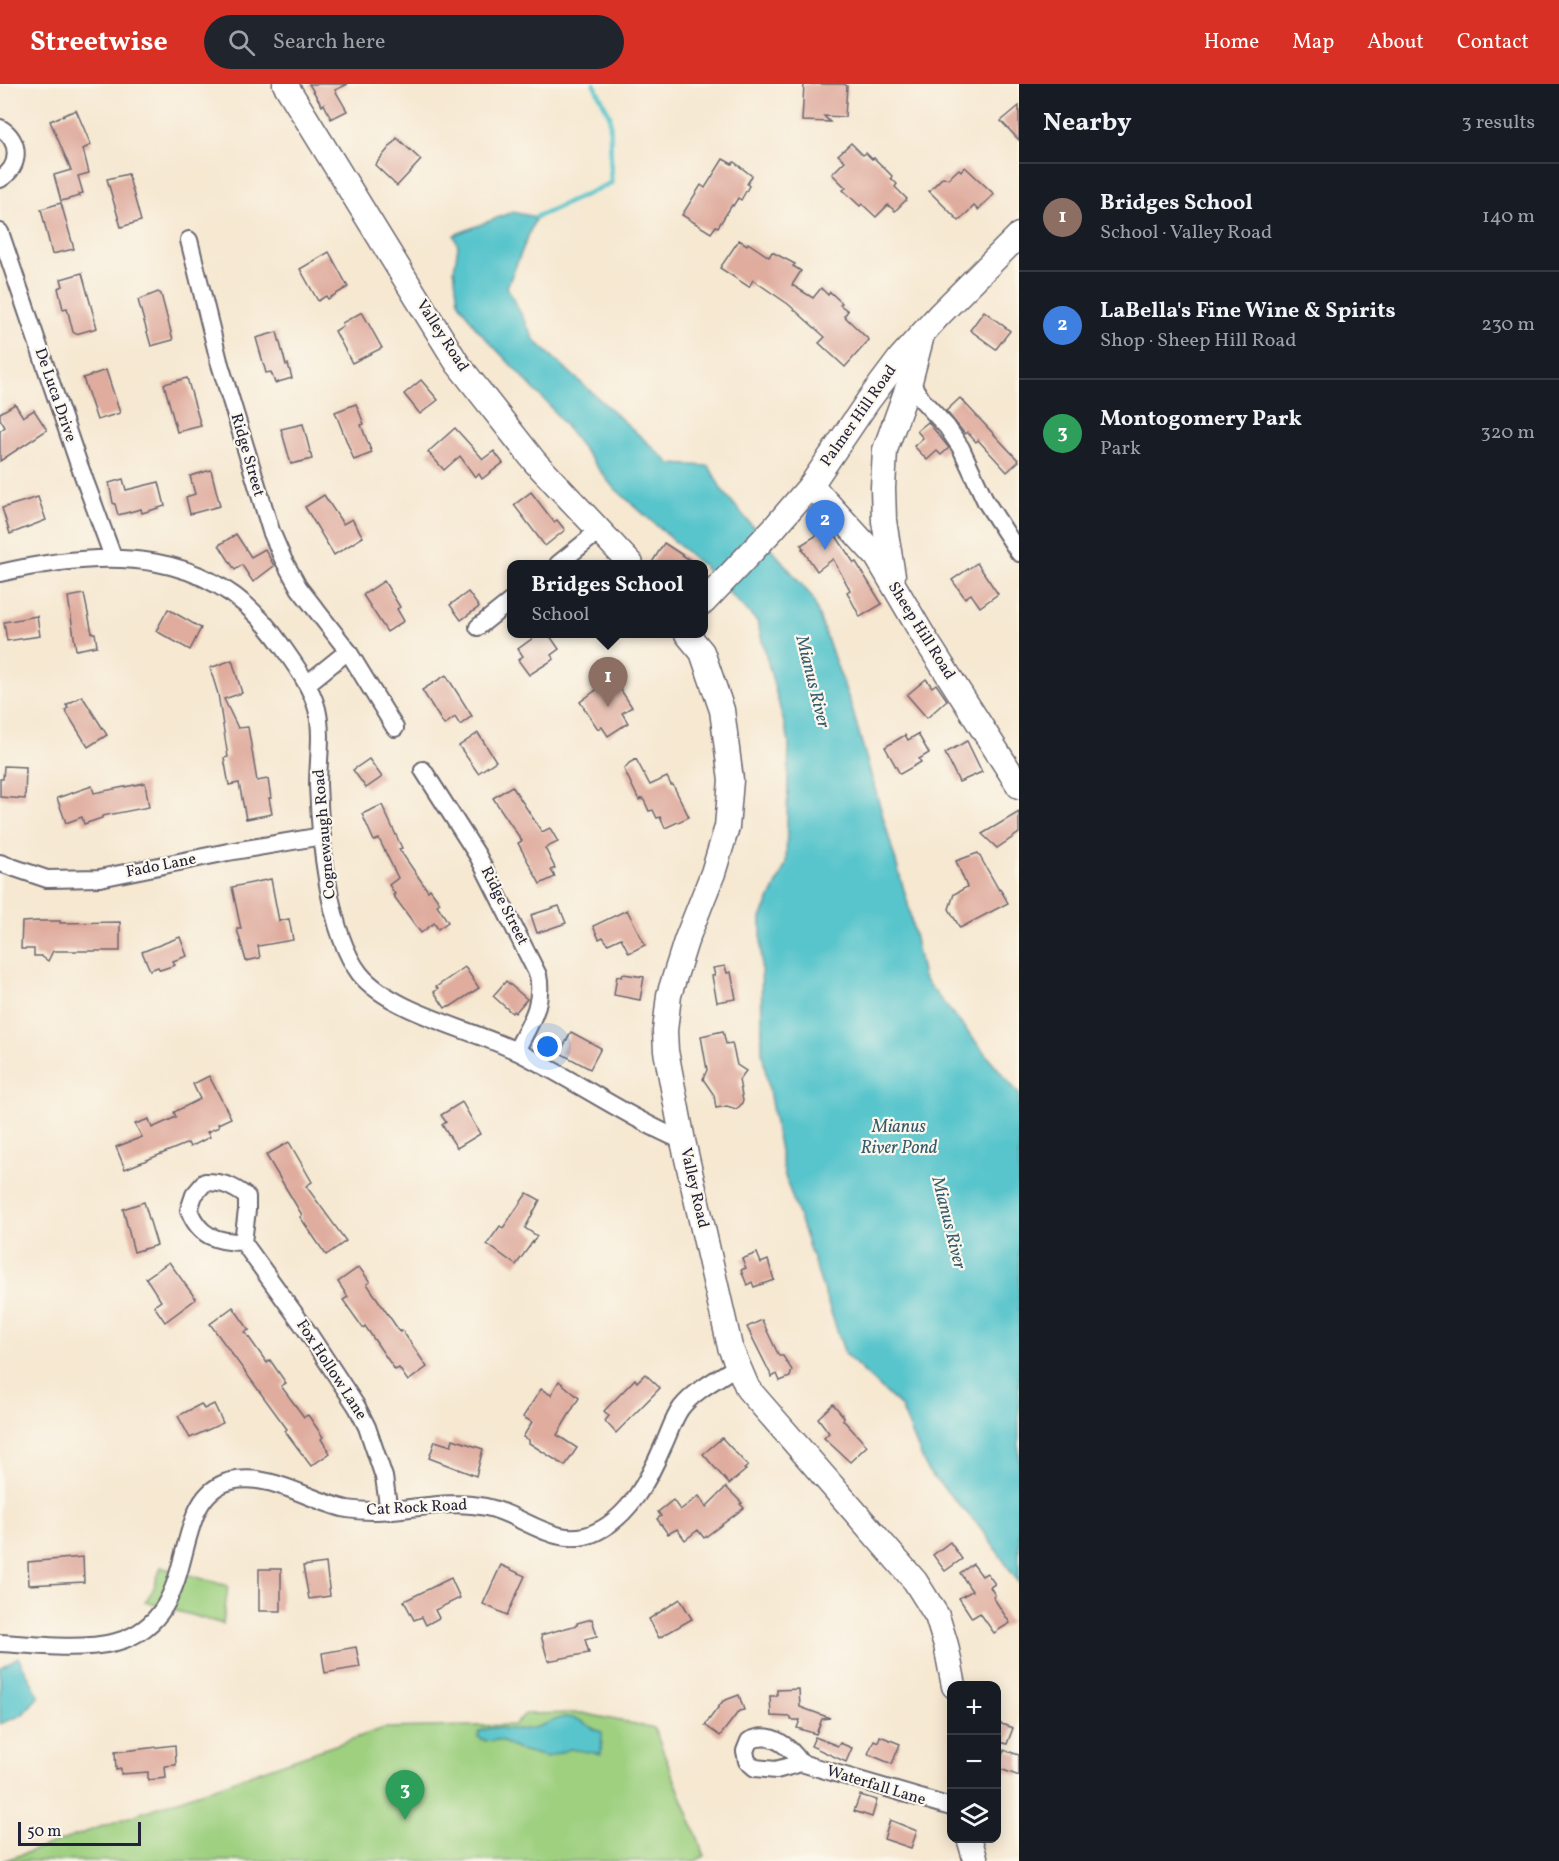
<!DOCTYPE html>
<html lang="en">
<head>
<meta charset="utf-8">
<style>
  :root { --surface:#171b24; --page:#20242c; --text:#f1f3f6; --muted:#9ea1a6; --line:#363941; --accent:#d93025 }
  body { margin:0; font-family:Vollkorn,serif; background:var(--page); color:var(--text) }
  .controls { position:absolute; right:18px; bottom:18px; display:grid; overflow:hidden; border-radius:12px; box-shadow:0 3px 15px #0003 }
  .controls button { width:54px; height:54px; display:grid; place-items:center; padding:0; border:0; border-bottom:2px solid var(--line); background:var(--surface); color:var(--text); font:30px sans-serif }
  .scale { position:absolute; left:18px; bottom:15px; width:123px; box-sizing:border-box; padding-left:6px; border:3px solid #22223b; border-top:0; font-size:16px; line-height:21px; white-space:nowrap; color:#22223b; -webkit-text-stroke:4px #fbf7ec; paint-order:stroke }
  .you { position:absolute; left:548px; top:963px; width:21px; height:21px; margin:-15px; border:4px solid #fff; border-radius:50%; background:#1a73e8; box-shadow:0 0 0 9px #1a73e833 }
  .badge { display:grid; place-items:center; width:39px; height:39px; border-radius:50%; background:var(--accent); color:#fff; font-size:20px; font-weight:700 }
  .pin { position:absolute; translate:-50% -50px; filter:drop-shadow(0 2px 3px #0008) }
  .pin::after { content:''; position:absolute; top:32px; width:21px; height:18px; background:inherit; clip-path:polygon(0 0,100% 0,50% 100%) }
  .popup { position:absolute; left:507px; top:476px; width:201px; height:78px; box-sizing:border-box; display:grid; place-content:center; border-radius:12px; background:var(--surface); filter:drop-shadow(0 2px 4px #0005); font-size:20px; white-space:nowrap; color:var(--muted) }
  .popup b { font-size:22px; color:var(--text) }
  .popup::after { content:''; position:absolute; left:50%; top:100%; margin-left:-12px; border:12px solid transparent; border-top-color:var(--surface) }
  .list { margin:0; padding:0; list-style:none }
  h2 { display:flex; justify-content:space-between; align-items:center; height:78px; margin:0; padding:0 24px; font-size:26px }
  h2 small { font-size:20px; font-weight:400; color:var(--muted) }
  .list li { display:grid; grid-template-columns:39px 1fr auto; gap:18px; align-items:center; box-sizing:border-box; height:108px; padding:0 24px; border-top:2px solid var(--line) }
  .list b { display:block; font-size:22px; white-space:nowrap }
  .list p { margin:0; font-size:20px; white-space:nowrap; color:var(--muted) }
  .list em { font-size:20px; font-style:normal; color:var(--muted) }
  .icon { flex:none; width:33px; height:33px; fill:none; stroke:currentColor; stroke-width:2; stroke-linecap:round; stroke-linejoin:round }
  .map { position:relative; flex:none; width:1019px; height:1777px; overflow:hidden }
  header { display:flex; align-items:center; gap:36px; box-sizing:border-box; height:84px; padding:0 30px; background:var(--accent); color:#fff }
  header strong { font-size:28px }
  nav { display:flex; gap:33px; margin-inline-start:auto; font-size:21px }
  .search { width:420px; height:54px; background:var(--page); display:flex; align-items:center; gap:15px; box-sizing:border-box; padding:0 21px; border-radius:33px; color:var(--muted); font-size:22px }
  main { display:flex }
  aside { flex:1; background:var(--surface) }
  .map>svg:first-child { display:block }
  .green { fill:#9ed080; stroke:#60795e; stroke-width:1.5 }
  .water { fill:#58c5cc; stroke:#3d7484; stroke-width:1.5 }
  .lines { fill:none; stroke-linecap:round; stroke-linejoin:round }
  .stream { stroke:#58c5cc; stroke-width:5 }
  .building { fill:#dfac9e }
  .street-casing { stroke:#6c6770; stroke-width:20 }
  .secondary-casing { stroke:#6c6770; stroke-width:27 }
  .street { stroke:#fff; stroke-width:16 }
  .secondary { stroke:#fff; stroke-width:24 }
  .labels { text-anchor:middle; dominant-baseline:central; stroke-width:4.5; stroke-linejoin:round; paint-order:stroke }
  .street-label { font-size:16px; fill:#22223b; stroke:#fbf7ec }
  .water-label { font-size:18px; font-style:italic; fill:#355b6e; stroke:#fbf7ec }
</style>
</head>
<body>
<header>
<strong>Streetwise</strong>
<div class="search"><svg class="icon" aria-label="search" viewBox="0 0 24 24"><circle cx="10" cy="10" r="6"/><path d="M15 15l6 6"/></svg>Search here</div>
<nav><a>Home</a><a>Map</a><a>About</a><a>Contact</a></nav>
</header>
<main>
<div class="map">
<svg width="1019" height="1777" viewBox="0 0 1019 1777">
  <rect width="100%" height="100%" fill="#fbf7ec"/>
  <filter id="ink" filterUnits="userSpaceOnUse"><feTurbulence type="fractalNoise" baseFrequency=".0167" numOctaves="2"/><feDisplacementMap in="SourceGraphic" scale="12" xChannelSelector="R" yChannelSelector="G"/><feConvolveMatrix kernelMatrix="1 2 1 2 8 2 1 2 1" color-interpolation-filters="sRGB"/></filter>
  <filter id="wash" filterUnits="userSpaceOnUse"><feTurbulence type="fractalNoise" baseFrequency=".008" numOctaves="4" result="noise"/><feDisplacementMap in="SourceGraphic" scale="24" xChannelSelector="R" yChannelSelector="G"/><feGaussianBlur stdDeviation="1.35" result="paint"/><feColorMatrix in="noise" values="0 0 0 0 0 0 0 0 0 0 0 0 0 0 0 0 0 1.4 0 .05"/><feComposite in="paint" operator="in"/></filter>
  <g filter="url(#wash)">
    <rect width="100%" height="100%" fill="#f6e8d1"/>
    <g class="green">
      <polygon points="161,1483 228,1502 223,1540 145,1518 153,1506"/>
      <polygon points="582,1629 654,1644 705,1772 695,1777 3,1777 384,1644 514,1641 525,1630"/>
    </g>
    <g class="water">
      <polygon points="512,128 536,133 507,203 535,257 671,380 709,382 722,406 812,513 851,621 908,820 923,894 1019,1010 1019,1499 981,1444 927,1386 901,1323 845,1270 784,1089 762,968 761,834 786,780 789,658 757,537 704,484 704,480 700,480 612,402 549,321 477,245 458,217 454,186 458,162 454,151"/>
      <polygon points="18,1573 39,1612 22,1631 0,1640 0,1584"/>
      <path d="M565,1633c21,1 22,12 37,15l-1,22 -31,-5 -23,8 -31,-8 -16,-9 -14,1 -8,-4 1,-5c15,-9 32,0 48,-3 13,-1 25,-9 38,-12z"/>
    </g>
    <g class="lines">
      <polyline class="stream" points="536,133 611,99 610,32 594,0"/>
    </g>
    <g id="blocks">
      <g class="building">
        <polygon points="309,0 348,0 335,6 347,27 331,35 324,20 322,22"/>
        <polygon points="804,0 844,0 847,2 845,33 824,32 830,38 802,37"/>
        <polygon points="1019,22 1019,56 1001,37"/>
        <polygon points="76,26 91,61 83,65 89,89 78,92 83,109 79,110 80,112 61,117 54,91 71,86 50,37"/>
        <polygon points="397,54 421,76 397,102 375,81"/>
        <polygon points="851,59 863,71 866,69 872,75 874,74 892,92 891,94 897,100 895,103 907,115 895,127 888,121 876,133 862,120 860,122 843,106 846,104 832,90 845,77 838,71"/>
        <polygon points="723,75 732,80 734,78 752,92 747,100 749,102 741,116 738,114 733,122 732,121 718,143 716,142 711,149 682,131 701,101 705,104"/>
        <polygon points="965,83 994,110 978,126 974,122 959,137 929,107 943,93 948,95 959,85 961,87"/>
        <polygon points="128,90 141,137 121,143 107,95"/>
        <polygon points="61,119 74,165 52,170 41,125"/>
        <polygon points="739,156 747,161 748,159 769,173 772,168 795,180 793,182 801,187 792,201 813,214 821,204 828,211 830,208 842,219 840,221 848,227 844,232 869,256 845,283 819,259 825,253 788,220 753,196 749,203 720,184"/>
        <polygon points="329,168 348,203 328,215 326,212 318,217 300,185"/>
        <polygon points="82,189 97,244 76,250 73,248 67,224 63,225 58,204 63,202 61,195"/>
        <polygon points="158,208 161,210 173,256 151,262 138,216"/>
        <polygon points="984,227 1010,247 996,265 970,246"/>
        <polygon points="362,228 382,264 352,279 335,247 343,242 342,239"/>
        <polygon points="277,248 286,281 288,280 292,294 275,299 271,288 266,289 256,254"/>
        <polygon points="106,286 120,329 97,336 83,294"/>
        <polygon points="187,294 201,342 177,348 164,300"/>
        <polygon points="421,296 438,316 420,330 404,310"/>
        <polygon points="960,314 1019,377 1007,388 978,356 976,358 967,348 965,350 946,327"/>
        <polygon points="15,320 23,333 34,326 47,346 0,377 0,347 5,343 0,335 0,329"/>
        <polygon points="356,320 364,340 361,341 372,369 354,376 335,328"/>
        <polygon points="928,338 949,364 941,371 937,367 927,376 914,362 923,354 917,347"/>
        <polygon points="303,340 312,375 291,380 281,345"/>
        <polygon points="455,344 483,375 494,367 503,379 482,395 479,390 475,393 460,372 444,386 428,368"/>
        <polygon points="211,386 220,422 190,430 186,413 195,410 190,392"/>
        <polygon points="123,395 126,406 159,398 165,422 142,429 141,425 118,431 115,420 113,419 109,399"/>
        <polygon points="531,408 554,438 557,436 565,446 545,462 514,421"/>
        <polygon points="324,411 343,440 352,435 363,453 334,471 305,423"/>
        <polygon points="38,413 46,436 10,450 2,424"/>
        <polygon points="830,443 854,479 856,478 882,520 860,533 847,508 850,506 833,475 817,487 802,465 804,465 801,461"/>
        <polygon points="236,450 251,473 265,465 274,482 253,498 242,481 235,486 219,461"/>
        <polygon points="664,459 696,480 651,480"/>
        <polygon points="977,479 998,510 980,523 971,510 965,514 952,496"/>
        <polygon points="384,497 400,523 397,525 404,537 387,548 363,511"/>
        <polygon points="468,508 479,523 461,536 450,521"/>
        <polygon points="84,510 92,549 95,549 97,562 76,566 68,513"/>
        <polygon points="168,525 201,544 190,566 156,547"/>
        <polygon points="37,532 40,552 7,557 4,538"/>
        <polygon points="540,549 548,549 559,565 551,571 554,575 529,591 518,576 523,572 518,565"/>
        <polygon points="232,576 242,609 224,615 238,644 248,643 257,697 268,695 271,714 269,714 272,730 246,735 239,699 229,701 224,674 228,673 218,610 210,584"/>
        <polygon points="446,591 472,632 460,641 455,633 444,641 422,606"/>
        <polygon points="926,595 932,603 936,600 947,616 927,634 907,611"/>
        <polygon points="603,601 609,610 619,603 632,623 622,629 628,639 608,652 602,643 598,645 580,618"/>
        <polygon points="82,612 107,651 88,663 65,626 68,624 66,621"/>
        <polygon points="478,649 496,677 478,689 459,662"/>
        <polygon points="918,650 929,669 919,675 921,678 900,690 885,663 905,651 908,656"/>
        <polygon points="967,657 982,688 959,698 945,669"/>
        <polygon points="369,675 382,693 366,704 353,686"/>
        <polygon points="636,675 650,701 667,693 671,701 673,701 689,733 665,744 660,733 657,734 653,726 649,727 643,714 639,716 624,685 629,679"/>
        <polygon points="4,682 26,683 25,715 0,713 0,695 3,695"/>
        <polygon points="145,699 149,723 102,732 102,734 84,740 82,733 66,739 57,714 92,702 94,709"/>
        <polygon points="512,702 542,748 550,744 558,758 545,764 555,784 551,786 555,793 540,800 518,759 522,757 493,714"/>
        <polygon points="382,721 402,764 399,765 428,807 430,805 438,816 440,819 437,821 448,838 438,845 434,839 421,849 393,811 395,810 389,801 398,794 379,755 374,757 362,730"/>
        <polygon points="1019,728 1019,749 997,764 982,750"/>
        <polygon points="978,769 999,806 1000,805 1008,819 960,844 949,825 954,810 967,803 956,777"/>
        <polygon points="271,795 279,837 289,835 293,856 258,862 260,874 246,877 237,845 241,845 232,803"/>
        <polygon points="559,822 566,839 537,849 531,831"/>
        <polygon points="627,826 645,861 629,869 621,854 608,860 603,853 599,855 593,842"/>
        <polygon points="40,837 60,837 60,839 120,838 120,867 53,867 48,877 41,872 34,872 34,865 21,865 22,838"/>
        <polygon points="180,853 187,872 173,877 175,881 160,886 158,883 150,886 142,868"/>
        <polygon points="725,882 727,889 731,888 736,915 717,918 712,892 715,891 713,884"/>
        <polygon points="465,883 479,904 450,923 448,922 445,924 434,908 438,905 436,903"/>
        <polygon points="623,890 644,893 640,916 614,911 617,892 622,893"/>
        <polygon points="506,897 527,915 515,929 514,927 512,929 493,912"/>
        <polygon points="723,947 726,960 732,959 737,981 746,987 739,996 743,1017 740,1022 736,1025 727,1022 716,1024 714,1011 703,995 707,986 701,952"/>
        <polygon points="571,948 601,964 590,985 560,969"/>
        <polygon points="209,992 231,1034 218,1040 219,1043 207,1048 210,1053 190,1063 188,1059 125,1085 116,1063 142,1053 135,1040 149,1035 152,1044 176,1033 174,1028 200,1015 193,1000"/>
        <polygon points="462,1018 480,1050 457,1064 442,1041 446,1038 441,1031"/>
        <polygon points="289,1058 312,1098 306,1102 346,1157 326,1171 300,1133 302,1131 266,1071"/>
        <polygon points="527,1109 540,1116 525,1144 537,1152 516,1181 487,1160 500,1142 503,1144"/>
        <polygon points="144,1118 157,1161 134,1168 123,1125"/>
        <polygon points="757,1169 761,1179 768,1176 774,1196 754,1203 752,1198 747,1201 741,1186 746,1184 742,1175"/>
        <polygon points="169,1178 196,1215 165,1238 154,1222 161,1217 146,1194"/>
        <polygon points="359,1183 370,1198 367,1200 400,1248 402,1246 427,1283 408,1297 399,1284 395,1286 365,1242 363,1244 343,1216 348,1213 338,1198"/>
        <polygon points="233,1223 249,1246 245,1248 267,1279 270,1276 286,1299 281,1302 304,1333 308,1331 323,1353 321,1355 330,1369 311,1382 285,1347 287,1345 210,1240"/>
        <polygon points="762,1236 779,1272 783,1272 792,1286 790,1293 780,1297 777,1290 772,1293 747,1243"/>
        <polygon points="645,1290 660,1304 616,1349 605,1337 609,1332 604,1327 635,1295 637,1298"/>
        <polygon points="559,1297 579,1314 557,1351 577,1364 565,1382 529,1359 529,1356 523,1353 532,1338 523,1333 541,1305 551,1311"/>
        <polygon points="201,1320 204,1325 214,1320 223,1339 190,1354 178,1332"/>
        <polygon points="833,1320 844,1333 843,1336 867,1362 850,1378 824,1354 829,1349 818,1334"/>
        <polygon points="722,1354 748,1382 744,1385 746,1386 729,1400 703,1370"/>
        <polygon points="453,1355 483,1365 476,1392 429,1374 435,1357 451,1362"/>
        <polygon points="726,1403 742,1419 740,1420 744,1424 704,1454 698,1446 685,1456 677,1445 668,1450 657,1435 661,1432 658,1428 673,1416 680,1426 699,1412 706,1423"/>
        <polygon points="950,1458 962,1475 945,1487 933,1471"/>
        <polygon points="83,1473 84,1498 29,1501 28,1478"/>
        <polygon points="326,1479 330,1512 309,1515 303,1482"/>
        <polygon points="973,1480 982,1492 987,1489 995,1500 990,1503 995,1511 993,1513 1010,1539 994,1549 980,1529 972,1534 959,1514 972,1507 960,1489"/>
        <polygon points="501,1481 525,1492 507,1531 483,1520"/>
        <rect x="259" y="1485" width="22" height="42"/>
        <polygon points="451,1494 460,1514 435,1526 439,1534 426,1541 422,1533 414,1536 404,1517"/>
        <polygon points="680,1515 692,1535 659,1554 649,1535"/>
        <polygon points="592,1535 597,1552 585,1555 589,1569 548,1577 541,1551 577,1541 577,1539"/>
        <polygon points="356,1563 360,1583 325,1589 322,1569"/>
        <polygon points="799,1605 800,1623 830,1634 822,1635 816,1650 797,1644 800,1636 791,1636 791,1633 771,1632 770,1612 777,1612 777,1606"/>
        <polygon points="739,1611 744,1626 739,1627 720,1652 705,1641 723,1617"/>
        <polygon points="996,1638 1013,1644 1007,1660 996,1657"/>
        <polygon points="880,1652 900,1660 892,1680 868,1670 874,1656 878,1658"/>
        <polygon points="815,1653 838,1662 840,1659 852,1664 846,1678 811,1662"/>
        <polygon points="175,1661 176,1681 165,1682 166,1694 148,1696 148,1688 121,1690 121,1685 116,1686 115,1668"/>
        <polygon points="1004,1666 1019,1671 1019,1692 998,1684"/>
        <polygon points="860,1711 877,1716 872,1733 854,1727"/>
        <polygon points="890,1736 917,1747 911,1764 884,1755"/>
      </g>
    </g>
  </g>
  <g filter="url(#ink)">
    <use href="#blocks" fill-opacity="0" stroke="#6c6770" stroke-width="1.5"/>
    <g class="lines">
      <g class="street-casing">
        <g id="street">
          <path d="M0,44c21,12 21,39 0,51"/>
          <polyline points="0,148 78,378 113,473"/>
          <polyline points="189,156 219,277 271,447 283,475 299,504 348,567 395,644"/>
          <polyline points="910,297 922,316 947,343 961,364 986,418 1019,469"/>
          <polyline points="558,480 588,456 597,443"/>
          <path d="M0,489c107,-25 214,-27 282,73 13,19 29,40 35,63 6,25 1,51 1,76 2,52 10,148 42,189 31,38 111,55 156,77 57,28 109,65 167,90"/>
          <polyline points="478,543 512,516"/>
          <polyline points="307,600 348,567"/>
          <path d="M423,686l55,86 60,119c6,30 -9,50 -22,76"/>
          <polyline points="0,779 47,795 100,794 228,768 322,752"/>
          <path d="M243,1158l4,-32v-13c-14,-11 -24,-15 -42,-15l-11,13 -5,15c10,26 27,32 54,32l62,86 52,79 10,20 17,50 5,34"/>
          <path d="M0,1559c38,2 79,8 116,-1 91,-25 48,-144 115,-161 40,-9 78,20 116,28 47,8 93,-12 139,-2 37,7 71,44 110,25 34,-16 53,-53 67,-86 6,-12 10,-27 18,-38 14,-18 37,-29 56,-42"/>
          <path d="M801,1679c-12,-17 -30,-33 -52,-22l-4,10 2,10 8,7 21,2 25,-7 150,44"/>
        </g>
      </g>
      <g class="secondary-casing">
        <g id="secondary">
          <polyline points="285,0 457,279 535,378 631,480"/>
          <polyline points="811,401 877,473 924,553 1019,702"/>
          <polyline points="893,492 884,437 883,404 885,366 910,297 921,255"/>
          <polyline points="704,518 774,444 811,401 868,317 901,273 939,231 1019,151"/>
          <polyline points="687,550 702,568 722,626 731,696 727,743 713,789 686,857 669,911 665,947 666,967 683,1057 730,1263 748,1305 915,1497 937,1532 946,1561 954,1602"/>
          <polyline points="969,1754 976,1777"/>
        </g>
      </g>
      <use href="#street" class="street"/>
      <use href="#secondary" class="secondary"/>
    </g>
  </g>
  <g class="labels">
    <g class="street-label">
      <text transform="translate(442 252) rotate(57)">Valley Road</text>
      <text transform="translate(55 311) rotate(71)">De Luca Drive</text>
      <text transform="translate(859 332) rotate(-55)">Palmer Hill Road</text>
      <text transform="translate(247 371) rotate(74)">Ridge Street</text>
      <text transform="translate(921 547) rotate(58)">Sheep Hill Road</text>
      <text transform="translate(325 750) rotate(-95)">Cognewaugh Road</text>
      <text transform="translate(161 782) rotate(-11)">Fado Lane</text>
      <text transform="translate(504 822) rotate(63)">Ridge Street</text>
      <text transform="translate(694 1104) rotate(77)">Valley Road</text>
      <text transform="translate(331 1286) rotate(57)">Fox Hollow Lane</text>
      <text transform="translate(417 1424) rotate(-3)">Cat Rock Road</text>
      <text transform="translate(876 1702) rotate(17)">Waterfall Lane</text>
    </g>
    <g class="water-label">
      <text transform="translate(812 598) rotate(76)">Mianus River</text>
      <text x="899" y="1043">Mianus<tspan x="899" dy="21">River Pond</tspan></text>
      <text transform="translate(948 1139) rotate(76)">Mianus River</text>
    </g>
  </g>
</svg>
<div class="controls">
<button>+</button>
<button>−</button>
<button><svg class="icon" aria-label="layers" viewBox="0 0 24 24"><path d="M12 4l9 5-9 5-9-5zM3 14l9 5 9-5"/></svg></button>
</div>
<div class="scale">50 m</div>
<div class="you"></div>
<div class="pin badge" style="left:608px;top:623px;background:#8d6e63">1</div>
<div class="popup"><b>Bridges School</b>School</div>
<div class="pin badge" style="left:825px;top:466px;background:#3f7fe0">2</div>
<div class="pin badge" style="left:405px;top:1736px;background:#2e9e5b">3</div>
</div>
<aside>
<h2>Nearby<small>3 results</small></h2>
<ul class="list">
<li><span class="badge" style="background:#8d6e63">1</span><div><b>Bridges School</b><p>School · Valley Road</p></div><em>140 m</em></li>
<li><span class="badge" style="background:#3f7fe0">2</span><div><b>LaBella's Fine Wine &amp; Spirits</b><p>Shop · Sheep Hill Road</p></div><em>230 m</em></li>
<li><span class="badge" style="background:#2e9e5b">3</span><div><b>Montogomery Park</b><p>Park</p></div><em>320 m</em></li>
</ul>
</aside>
</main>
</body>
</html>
